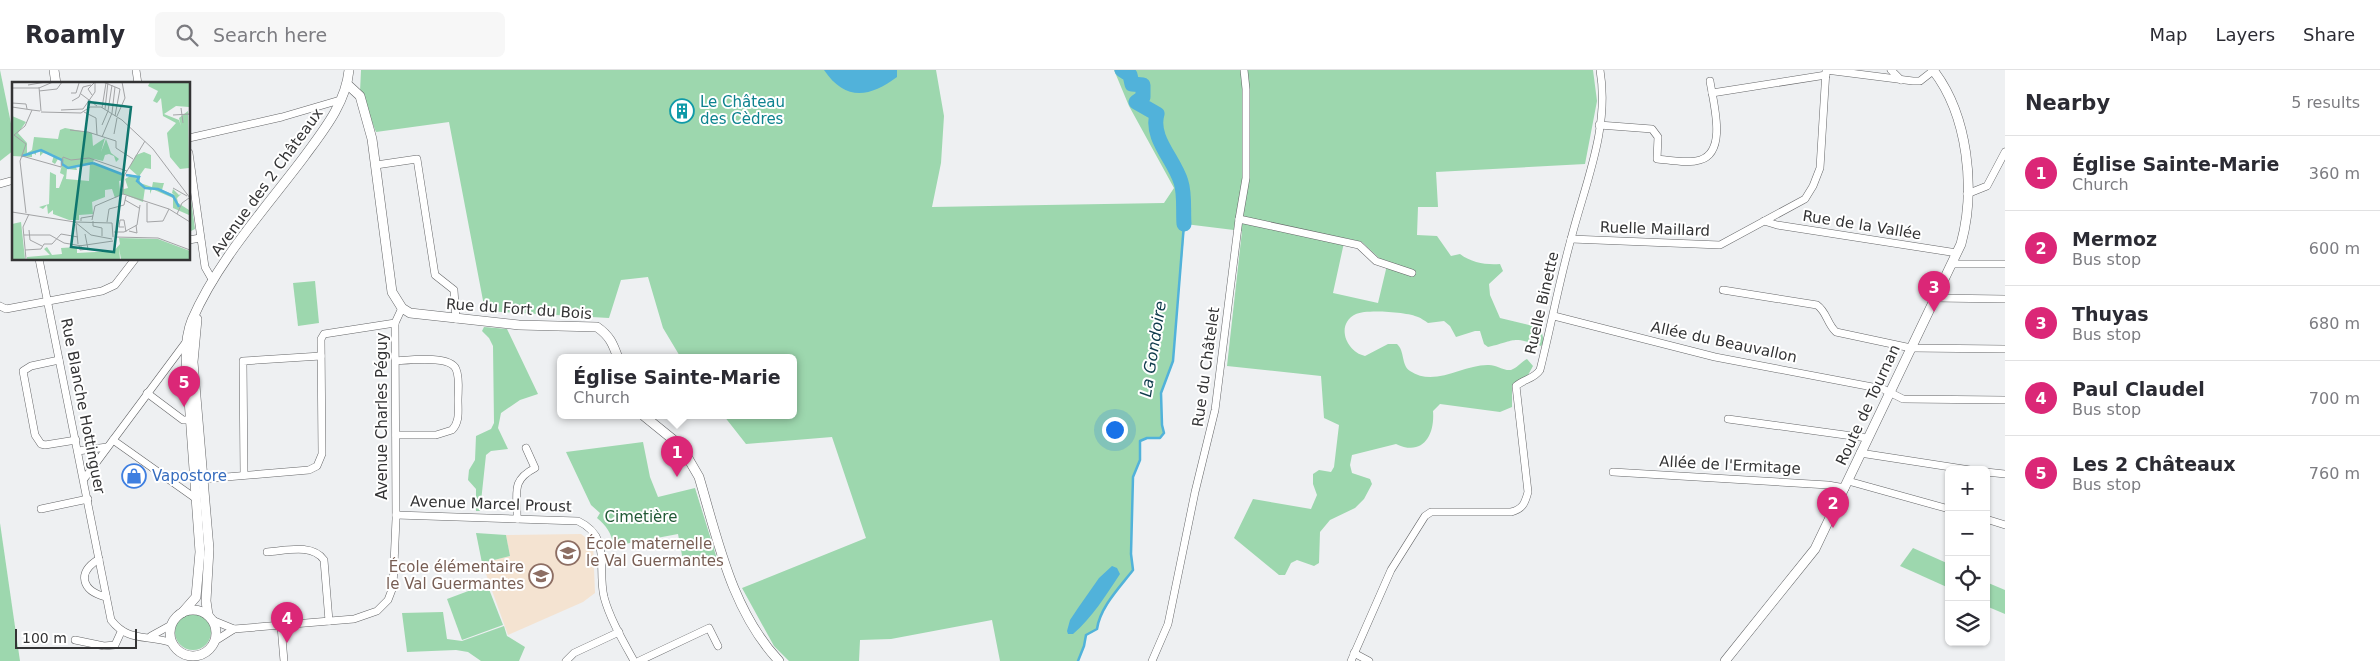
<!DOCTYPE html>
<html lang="en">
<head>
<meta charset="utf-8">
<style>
  :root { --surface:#fff; --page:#f7f7f7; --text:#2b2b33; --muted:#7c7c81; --line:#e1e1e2; --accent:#db2777 }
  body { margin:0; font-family:"DejaVu Sans",sans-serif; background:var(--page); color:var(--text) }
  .controls { position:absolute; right:15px; bottom:15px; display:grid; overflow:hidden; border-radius:8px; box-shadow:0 1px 4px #0004 }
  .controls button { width:45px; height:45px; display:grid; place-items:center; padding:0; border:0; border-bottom:1px solid var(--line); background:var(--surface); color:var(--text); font:25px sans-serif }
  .scale { position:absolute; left:15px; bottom:12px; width:122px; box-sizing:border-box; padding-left:5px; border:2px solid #333334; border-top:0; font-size:14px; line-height:18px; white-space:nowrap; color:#333334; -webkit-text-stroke:4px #fff; paint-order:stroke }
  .you { position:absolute; left:1114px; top:359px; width:18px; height:18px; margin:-12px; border:4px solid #fff; border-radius:50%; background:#1a73e8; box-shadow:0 0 0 8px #1a73e833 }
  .badge { display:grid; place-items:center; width:32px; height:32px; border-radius:50%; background:var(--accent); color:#fff; font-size:16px; font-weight:700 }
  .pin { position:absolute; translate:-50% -41px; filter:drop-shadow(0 1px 2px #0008) }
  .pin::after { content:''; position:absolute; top:26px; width:18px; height:15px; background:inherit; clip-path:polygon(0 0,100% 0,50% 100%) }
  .popup { position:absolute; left:557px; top:284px; width:240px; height:65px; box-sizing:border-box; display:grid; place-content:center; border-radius:8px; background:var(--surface); filter:drop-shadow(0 1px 4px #0005); font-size:16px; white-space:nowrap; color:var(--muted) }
  .popup b { font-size:19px; color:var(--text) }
  .popup::after { content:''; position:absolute; left:50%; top:100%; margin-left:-10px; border:10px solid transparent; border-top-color:var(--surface) }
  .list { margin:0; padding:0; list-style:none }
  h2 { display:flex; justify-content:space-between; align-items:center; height:65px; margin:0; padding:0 20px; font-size:21px }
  h2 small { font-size:16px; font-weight:400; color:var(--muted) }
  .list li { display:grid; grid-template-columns:32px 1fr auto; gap:15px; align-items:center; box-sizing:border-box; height:75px; padding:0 20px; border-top:1px solid var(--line) }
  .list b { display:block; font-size:19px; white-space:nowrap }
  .list p { margin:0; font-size:16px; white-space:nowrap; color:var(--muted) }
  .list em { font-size:16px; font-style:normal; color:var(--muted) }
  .icon { flex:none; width:28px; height:28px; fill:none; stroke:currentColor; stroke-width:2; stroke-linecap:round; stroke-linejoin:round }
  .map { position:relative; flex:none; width:2005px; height:591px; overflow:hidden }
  header { display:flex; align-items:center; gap:30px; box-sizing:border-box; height:70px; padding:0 25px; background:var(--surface); border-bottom:1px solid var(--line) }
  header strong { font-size:24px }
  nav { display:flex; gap:28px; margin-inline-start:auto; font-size:18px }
  .search { width:350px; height:45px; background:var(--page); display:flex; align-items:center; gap:12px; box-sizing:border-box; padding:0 18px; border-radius:8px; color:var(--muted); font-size:19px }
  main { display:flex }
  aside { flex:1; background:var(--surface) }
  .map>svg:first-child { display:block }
  .education { fill:#f4e3d1 }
  .green { fill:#9dd7ae; fill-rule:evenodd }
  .water { fill:#51b2da }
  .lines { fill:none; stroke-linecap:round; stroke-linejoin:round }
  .stream { stroke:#51b2da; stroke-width:2.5 }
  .river { stroke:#51b2da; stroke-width:15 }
  .minor-casing { stroke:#656668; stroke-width:8 }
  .tertiary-casing { stroke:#656668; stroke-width:10 }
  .secondary-casing { stroke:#656668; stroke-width:10 }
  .minor { stroke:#fff; stroke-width:7 }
  .tertiary { stroke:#fff; stroke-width:9 }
  .secondary { stroke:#fff; stroke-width:9 }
  .labels { text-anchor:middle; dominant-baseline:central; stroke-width:4; stroke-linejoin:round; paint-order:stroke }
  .culture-label { font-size:15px; fill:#0d838f; stroke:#fff; text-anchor:start }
  .street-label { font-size:15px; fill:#333334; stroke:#fff }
  .shop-label { font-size:15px; fill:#366cbe; stroke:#fff; text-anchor:start }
  .park-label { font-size:15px; fill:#215936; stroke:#fff }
  .education-label { font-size:15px; fill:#785e54; stroke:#fff; text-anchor:start }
  .water-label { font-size:16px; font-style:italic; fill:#0e3a4b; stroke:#fff }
  .inset-river { fill:none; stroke:#51b2da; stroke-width:2.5 }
  .inset-road { fill:none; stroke:#a3a4a6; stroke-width:1 }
  .view { fill:#0f766e; fill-opacity:0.15; stroke:#0f766e; stroke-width:2.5 }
  .inset-edge { fill:none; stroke:#333334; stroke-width:2.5 }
</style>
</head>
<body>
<header>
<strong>Roamly</strong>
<div class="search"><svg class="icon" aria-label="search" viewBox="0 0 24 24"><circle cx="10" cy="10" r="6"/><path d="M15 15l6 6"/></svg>Search here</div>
<nav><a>Map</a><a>Layers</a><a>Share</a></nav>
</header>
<main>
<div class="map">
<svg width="2005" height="591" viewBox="0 0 2005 591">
  <rect width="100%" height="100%" fill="#eef0f2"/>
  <polygon class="education" points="581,464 593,473 595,523 583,532 508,565 482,493 510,486 506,465"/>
  <g class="green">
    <polygon points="0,0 14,68 14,80 0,91"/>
    <path d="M361,0h575l8,46 -3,47 -9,44 232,-4 10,-15 -45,-82 -15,-36h479l4,31 -12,63 -149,8 2,35h-20l-1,28 20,1 14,20 9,-2c12,9 26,11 40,10l3,7 -14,13 1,11 10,23 33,8 9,7 2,9 -3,4c-31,-10 -23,-6 -53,1l-4,-3 -4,-13h-5l-19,6 -6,-11 -6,-5 -16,2c-3,-2 -7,-5 -10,-6 -10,-5 -52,-8 -62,-3 -21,10 -10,38 9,42l23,-12h9c8,7 4,21 13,27 25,17 53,-7 79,-6 7,0 15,6 22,5 6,-2 10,-8 16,-11l6,7 -5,9 -16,12v20l-12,5 -60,-8 -7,7c2,24 -10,46 -37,33l-44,11 -2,10 2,8 18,6 2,5 -8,15 -9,9 -25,12 -10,12 -1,31 -5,3 -17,-6 -6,3 -6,12h-6l-45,-37 19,-39 58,10 6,-14 -4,-11v-10l6,-4 12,2 3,-5 5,-42 -15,-7 -3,-42 -94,-10 15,-135 -57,-7 -12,137 -12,32 1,32 2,8 -4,5h-13l-7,3v19l-7,17 -2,77 2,16c-14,17 -33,37 -36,59l-11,6 -2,11 -6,15h-78l-8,-41 -101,19 -31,1 -1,21h-70l-15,-15 -32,-58 124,-50 -34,-101 -86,7 -22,-28h69v-58h-112l-18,-30 -15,-51 -27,3 -12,38 -124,-7 -36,-189 -73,10 -16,-40zM1345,168l17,4 18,17 8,2 -10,42 -45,-10z"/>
    <polygon points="189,116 195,159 189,162"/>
    <polygon points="315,211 319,253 298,256 293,213"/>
    <polygon points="484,257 507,259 538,324 520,330 501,343 498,358 508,379 491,381 486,385 480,441 476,441 476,419 468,410 469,400 475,390 476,366 491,359 494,353 493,276 489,268 482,261"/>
    <path d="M643,372l7,35 8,20 37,-9 23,74 -34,4 -6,-32 -64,12c-3,-13 -7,-20 -17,-28l3,-5 -9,-8 -25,-53z"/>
    <polygon points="0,453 20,591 0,591"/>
    <polygon points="476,463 506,465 510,486 482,493"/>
    <polygon points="1913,478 1949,494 1949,518 1900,496"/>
    <polygon points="1986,512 2005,520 2005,544 1986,536"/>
    <polygon points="487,514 503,555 462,570 447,529"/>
    <polygon points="443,542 447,569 462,571 504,556 507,566 525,577 519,591 481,591 468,582 456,580 407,582 402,543"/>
    <circle cx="193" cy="562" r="18"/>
  </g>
  <g class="water">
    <path d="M824,0h73v7c-28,21 -52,24 -73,-7z"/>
    <path d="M1112,496l5,2 3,6c-14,21 -28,44 -47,60h-5l-1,-3 3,-11 8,-12 21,-30z"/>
  </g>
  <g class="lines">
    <path class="stream" d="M1078,591l6,-15 2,-11 11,-6c3,-22 23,-42 36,-59l-2,-16 2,-77 7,-17v-19l7,-3h13l4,-5 -2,-8 -1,-32 12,-32 11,-137"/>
    <path class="river" d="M1122,0l8,5 2,9 11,1v12l-7,5 21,12c-7,24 17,45 24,68 4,12 2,29 3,42"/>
    <g class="minor-casing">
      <g id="minor">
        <polyline points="136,0 138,14"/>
        <polyline points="1891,0 1901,10"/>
        <polyline points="1712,23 1826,5"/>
        <path d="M1599,55l53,4 6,8 -1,22c13,1 31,5 43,1 28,-8 13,-58 10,-79"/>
        <polyline points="189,68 282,47 340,30"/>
        <polyline points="189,83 205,197 213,211"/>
        <polyline points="376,95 417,89 435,205 454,220 456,249"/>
        <polyline points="0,114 14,110"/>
        <polyline points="1967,124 1987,116 2005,82"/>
        <polyline points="1239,149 1359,175 1376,191 1412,203"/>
        <polyline points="1764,151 1777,155 1957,183"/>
        <polyline points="1571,169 1720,175 1805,129 1813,116 1820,98 1826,0 1913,11 1920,11 1934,0"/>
        <polyline points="189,170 200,168"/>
        <path d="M39,189l72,361c18,23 36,14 61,23"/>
        <polyline points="1952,194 2005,194"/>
        <path d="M1723,220l94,15c10,7 10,19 19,27l75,16 94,1"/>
        <polyline points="1936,228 2005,229"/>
        <polyline points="0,236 6,239 102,221 115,215 135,189"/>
        <polyline points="1554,246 1715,287 1883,319 1903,329 2005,330"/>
        <polyline points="59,290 31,296 23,301 35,365 41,374 45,375 76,370"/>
        <polyline points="147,323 183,350 195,350"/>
        <polyline points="1728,349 1867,368"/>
        <path d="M396,365h40l16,-5c8,-8 6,-19 6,-30 0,-9 2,-22 -2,-31 -6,-14 -46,-9 -60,-8"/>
        <polyline points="113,370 195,428"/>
        <polyline points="78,381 107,377"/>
        <polyline points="1860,383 1970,400"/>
        <polyline points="1613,402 1828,415 1845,418"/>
        <polyline points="1986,402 2005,404"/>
        <polyline points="244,405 243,291 321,286"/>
        <polyline points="84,409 186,272"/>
        <polyline points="202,409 309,400 317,396 322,384 321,269 324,264 395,253"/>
        <polyline points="1848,411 1949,439"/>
        <polyline points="41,439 88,429"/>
        <path d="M396,445l182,6c34,16 19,46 26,76 6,22 19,44 30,64"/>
        <path d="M517,449c1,-26 -7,-38 18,-51l-9,-20"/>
        <polyline points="1986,449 2005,455"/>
        <path d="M267,482c18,-1 45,-9 57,8l5,61"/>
        <path d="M99,489c-23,14 -17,32 7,38"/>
        <polyline points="212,550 234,559"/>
        <polyline points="281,556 284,591"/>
        <polyline points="151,566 171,555"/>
        <polyline points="75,570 104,576 115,575 121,562"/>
        <polyline points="215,571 234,559 354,549 377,541 388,530 393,517 396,449 395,253 402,238"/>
        <polyline points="1354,583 1369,591"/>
        <polyline points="566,591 574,583 619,562"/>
        <polyline points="639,591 709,558 718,576"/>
        <polyline points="1152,591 1168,554 1195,422 1215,340 1239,149 1246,108 1246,19 1244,0"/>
        <path d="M1351,591l40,-91 34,-54 6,-4h80c12,-3 14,-9 17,-20l-12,-106c8,-7 18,-7 24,-16 11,-44 19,-88 31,-131 14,-55 39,-111 29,-169"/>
      </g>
    </g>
    <g class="tertiary-casing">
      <g id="tertiary">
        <polyline points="54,0 56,14"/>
        <path d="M347,14l13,12 12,43 20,153 10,16 8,5 109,12 78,2c13,9 16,17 21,31"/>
        <path d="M644,346l37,30 18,31c19,64 33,134 80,184"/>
      </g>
    </g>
    <g class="secondary-casing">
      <g id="secondary">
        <polyline points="197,249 193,292 209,479 206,531 208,545"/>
        <circle cx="193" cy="563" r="23"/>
        <path d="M182,543l14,-16 4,-45 -14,-194c0,-13 1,-26 6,-38 26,-60 73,-111 112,-163 19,-26 42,-54 45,-87"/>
        <path d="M1725,591l90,-112 146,-305c15,-55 7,-129 -28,-174"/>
      </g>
    </g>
    <use href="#minor" class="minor"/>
    <use href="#tertiary" class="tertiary"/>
    <use href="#secondary" class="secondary"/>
  </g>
  <defs>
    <g id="building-ring" transform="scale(1.25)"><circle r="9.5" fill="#fff" stroke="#0f9aa8" stroke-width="1.5"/><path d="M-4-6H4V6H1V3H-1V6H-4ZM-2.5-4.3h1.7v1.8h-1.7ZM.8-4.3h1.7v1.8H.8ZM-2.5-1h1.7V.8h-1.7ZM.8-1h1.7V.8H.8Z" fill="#0f9aa8"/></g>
    <g id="shop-ring" transform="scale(1.25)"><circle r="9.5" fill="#fff" stroke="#3f7fe0" stroke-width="1.5"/><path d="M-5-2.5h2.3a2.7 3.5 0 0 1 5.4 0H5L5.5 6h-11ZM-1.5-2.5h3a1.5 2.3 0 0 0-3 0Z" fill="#3f7fe0"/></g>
    <g id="school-ring" transform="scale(1.25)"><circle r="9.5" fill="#fff" stroke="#8d6e63" stroke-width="1.5"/><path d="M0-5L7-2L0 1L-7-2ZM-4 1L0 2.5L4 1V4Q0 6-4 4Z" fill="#8d6e63"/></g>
  </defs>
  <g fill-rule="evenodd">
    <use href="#building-ring" x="682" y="41"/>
    <use href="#shop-ring" x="134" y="406"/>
    <use href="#school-ring" x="568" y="483"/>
    <use href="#school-ring" x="541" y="506"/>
  </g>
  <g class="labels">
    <g class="culture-label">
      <text x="700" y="32">Le Château<tspan x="700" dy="17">des Cèdres</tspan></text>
    </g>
    <g class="street-label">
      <text transform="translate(267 112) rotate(-54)">Avenue des 2 Châteaux</text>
      <text transform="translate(1862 155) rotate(9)">Rue de la Vallée</text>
      <text transform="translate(1655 159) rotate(2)">Ruelle Maillard</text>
      <text transform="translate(1542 233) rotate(-77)">Ruelle Binette</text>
      <text transform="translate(519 239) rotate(4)">Rue du Fort du Bois</text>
      <text transform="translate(1724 272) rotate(12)">Allée du Beauvallon</text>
      <text transform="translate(1206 297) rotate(-82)">Rue du Châtelet</text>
      <text transform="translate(1868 335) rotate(-65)">Route de Tournan</text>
      <text transform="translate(83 336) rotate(79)">Rue Blanche Hottinguer</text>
      <text transform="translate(382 346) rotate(-90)">Avenue Charles Péguy</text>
      <text transform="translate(1730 395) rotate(3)">Allée de l'Ermitage</text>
      <text transform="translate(491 434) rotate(2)">Avenue Marcel Proust</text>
    </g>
    <g class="shop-label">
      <text x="152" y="406">Vapostore</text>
    </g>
    <g class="park-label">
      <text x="641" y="447">Cimetière</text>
    </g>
    <g class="education-label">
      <text x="586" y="474">École maternelle<tspan x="586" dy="17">le Val Guermantes</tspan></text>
      <text x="524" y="497" text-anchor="end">École élémentaire<tspan x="524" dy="17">le Val Guermantes</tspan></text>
    </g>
    <g class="water-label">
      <text transform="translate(1153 279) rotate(-81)">La Gondoire</text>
    </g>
  </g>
  <g transform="translate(12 12)">
    <rect width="178" height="178" fill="#eef0f2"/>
    <path d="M138,0h39v25l-13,-1 -12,8 15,6 2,6 -2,-8 9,-7 1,57 -9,1 -10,-12 -3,-24 9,-10 -13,-7 -2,-18 -4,5 -4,-2 5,-10 -10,-5zM0,34l14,6 -8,11 9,10v10l5,-3 2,-13 24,2 2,-9 5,-2 27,5 1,13 12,-8 -4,14 5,-13 5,14 8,6 -3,3 -2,-6 -5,-2 -4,1 -2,6 -9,-2 -1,4 30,12 1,5 -5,1 1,9 8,-2 -3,-9 5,-3 -4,-2 12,2 -9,-8 7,-13 8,-3 7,3v14l-6,-1 -5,7v8l12,4 1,-5 8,1h3l-2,7 13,5 -3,-2 1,-4 6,6 3,-2 -5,5 1,5 11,7v5l-16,-7v-10l-21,-9 -2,5v-4l-5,-2 -2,14 -20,-8 -8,4 -3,-9 -7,1v7l-13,5 1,12 -14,1v5h-10l-16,-6v-4l-5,4 -1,-9 -4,4 -4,-2 10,-3 1,-32 6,3v13h3l5,-13 -4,-2 3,-13 -5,-1 -3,5 -3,-2 2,-7 -11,-2 -3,3v-5h-4v4l-4,-3v5l-20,-1zM78,81l-1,18 -23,-2 1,-10 10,1 -1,-3zM9,140l4,37h-13v-35zM107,156l39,1 32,12 -1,8h-68l-2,-11 1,11h-93v-2l23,-2 -6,-6 3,-2 5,8 10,-1 -1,-6 16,-1v6l37,-2 6,-7z" fill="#9dd7ae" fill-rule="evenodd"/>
    <path class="inset-river" d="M10,74l19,-6 21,10v4l6,4 25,-5M81,81l31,12M114,93l13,2 -2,4 8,7 13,1 15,7 6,11"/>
    <path class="inset-road" d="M91,0l17,7M16,3l18,-3M27,5l2,24M0,6h27l14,-6M27,9l18,-2 5,-7M59,11h5l3,-10M69,12l16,12M80,13l-4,-6 7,-7M60,19l7,-4 4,-10 8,-2M0,21l14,1 1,5M0,25l20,3M90,26l4,-25M169,26l2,15M93,27l3,-27M49,28l22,-1 12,-17v-10M29,30l40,1 9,-6h11l21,13 31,29 37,49M72,30l12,6 1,17M161,33l17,-1M103,34l5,-27M105,34l8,-18 -3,-16M90,43l6,-14 4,-26M58,48l18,2 28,9v7l17,11M102,52l3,-16M90,55l10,-24 3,-26M10,74l39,11 2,-10 8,3 18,-2 38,13M161,106l14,8M111,112l46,15 21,13M113,118l14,8M135,121v19l16,-1 6,-12M0,130l63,10 16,13 21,4M14,131l-6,-52 6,-17 -12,-9 11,-9 7,-16 8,1M165,132l5,-11 7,-5M80,138l3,-14 28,-12 1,-18 21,-35M69,139v-3l12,-2M81,139v5l9,2v8M63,140l37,1 1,14M95,140l2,-13 15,-4 2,-9M64,142l2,20M112,145h-5l1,-7h4l2,12M17,148l1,10 12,6M117,149l8,2 -1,-8M102,150h10l13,-7 3,-20M12,153h26l14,8 18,3M103,155l43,1 32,12M67,164l34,-5M67,164l1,4 8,-1 -3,-15M13,168l16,-1 3,-5h8l9,-10 17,3M14,177l-3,-32 6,-13"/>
    <path class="view" d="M77,20l42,5 -17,145 -43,-5z"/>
    <rect width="178" height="178" class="inset-edge"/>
  </g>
</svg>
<div class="controls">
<button>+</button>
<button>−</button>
<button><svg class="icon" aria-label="locate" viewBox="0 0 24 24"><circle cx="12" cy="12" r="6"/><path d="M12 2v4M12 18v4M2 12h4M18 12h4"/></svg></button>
<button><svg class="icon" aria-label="layers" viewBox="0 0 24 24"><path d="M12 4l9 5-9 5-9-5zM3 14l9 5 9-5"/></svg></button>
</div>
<div class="scale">100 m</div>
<div class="you"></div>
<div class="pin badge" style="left:677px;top:407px">1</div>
<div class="popup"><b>Église Sainte-Marie</b>Church</div>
<div class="pin badge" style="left:1833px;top:458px">2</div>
<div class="pin badge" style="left:1934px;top:242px">3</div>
<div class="pin badge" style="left:287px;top:573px">4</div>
<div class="pin badge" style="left:184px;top:337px">5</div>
</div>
<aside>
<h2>Nearby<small>5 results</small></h2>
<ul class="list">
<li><span class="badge">1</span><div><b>Église Sainte-Marie</b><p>Church</p></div><em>360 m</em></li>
<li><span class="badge">2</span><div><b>Mermoz</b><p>Bus stop</p></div><em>600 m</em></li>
<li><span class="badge">3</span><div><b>Thuyas</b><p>Bus stop</p></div><em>680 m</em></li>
<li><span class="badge">4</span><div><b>Paul Claudel</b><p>Bus stop</p></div><em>700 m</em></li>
<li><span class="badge">5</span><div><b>Les 2 Châteaux</b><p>Bus stop</p></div><em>760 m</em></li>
</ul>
</aside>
</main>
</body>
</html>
